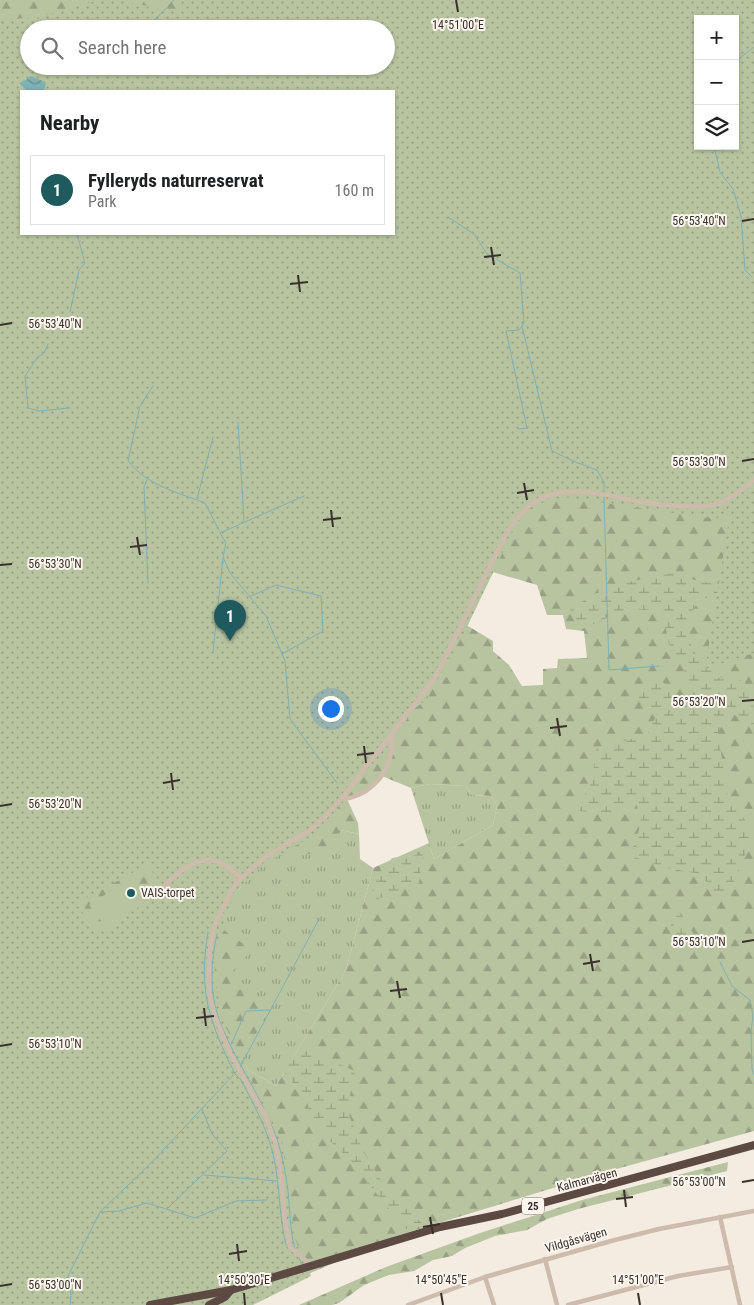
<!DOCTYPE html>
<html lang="en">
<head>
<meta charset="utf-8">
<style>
  :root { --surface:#fff; --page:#f6f6f6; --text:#202124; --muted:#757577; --line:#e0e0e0; --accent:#1f5a5e }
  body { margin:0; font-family:"Roboto Condensed",sans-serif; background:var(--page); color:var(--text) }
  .controls { position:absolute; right:15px; top:15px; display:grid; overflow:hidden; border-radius:0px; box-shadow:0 1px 4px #0004 }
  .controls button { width:45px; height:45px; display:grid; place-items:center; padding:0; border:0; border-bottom:1px solid var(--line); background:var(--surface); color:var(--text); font:25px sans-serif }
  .you { position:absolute; left:330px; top:708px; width:18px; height:18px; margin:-12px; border:4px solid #fff; border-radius:50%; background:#1a73e8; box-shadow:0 0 0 8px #1a73e833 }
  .badge { display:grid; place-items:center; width:32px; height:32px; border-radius:50%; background:var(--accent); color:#fff; font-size:16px; font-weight:700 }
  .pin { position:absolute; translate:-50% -41px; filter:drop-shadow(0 1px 2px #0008) }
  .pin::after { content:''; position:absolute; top:26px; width:18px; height:15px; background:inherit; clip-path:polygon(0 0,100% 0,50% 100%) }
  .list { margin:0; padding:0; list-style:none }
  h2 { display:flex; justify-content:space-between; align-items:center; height:65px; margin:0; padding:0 20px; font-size:21px }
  h2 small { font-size:16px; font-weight:400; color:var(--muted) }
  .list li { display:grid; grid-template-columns:32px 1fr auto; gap:15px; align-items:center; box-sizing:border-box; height:70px; margin:0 10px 10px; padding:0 10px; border:1px solid var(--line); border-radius:0px }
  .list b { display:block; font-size:19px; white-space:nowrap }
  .list p { margin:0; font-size:16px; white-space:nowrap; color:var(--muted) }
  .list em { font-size:16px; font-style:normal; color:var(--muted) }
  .icon { flex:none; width:28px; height:28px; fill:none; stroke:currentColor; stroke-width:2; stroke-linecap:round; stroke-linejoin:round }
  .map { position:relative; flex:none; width:754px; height:1305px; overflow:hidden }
  .search { position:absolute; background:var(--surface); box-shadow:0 1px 4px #0004; left:20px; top:20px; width:375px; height:55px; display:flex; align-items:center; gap:12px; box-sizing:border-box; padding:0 18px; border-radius:28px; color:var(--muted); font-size:19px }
  .panel { position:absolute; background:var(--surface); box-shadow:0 1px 4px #0004; left:20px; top:90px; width:375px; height:145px; border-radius:0px }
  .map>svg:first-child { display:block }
  .grass { fill:url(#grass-tufts) }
  .forest { fill:url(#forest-firs); fill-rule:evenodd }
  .wetland { fill:url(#wetland-marsh) }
  .park { fill:url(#park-dots); fill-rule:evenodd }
  .garden { fill:#b8c4a0 }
  .water { fill:url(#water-waves) }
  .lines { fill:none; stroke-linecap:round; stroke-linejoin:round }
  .stream { stroke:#7fb0b2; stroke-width:1 }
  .street { stroke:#cdbbac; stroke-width:4.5 }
  .highway { stroke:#5c4a42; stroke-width:8 }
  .ticks { fill:none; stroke:#3b302b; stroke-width:2 }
  .poi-dot { fill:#1f5a5e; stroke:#fbf5ee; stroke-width:2 }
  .labels { text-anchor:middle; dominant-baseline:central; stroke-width:4; stroke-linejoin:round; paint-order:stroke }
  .shield { fill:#fbf5ee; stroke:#756b66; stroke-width:1 }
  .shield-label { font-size:11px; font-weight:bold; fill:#3b302b }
  .poi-label { font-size:12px; fill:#3b302b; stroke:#fbf5ee; text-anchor:start }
  .street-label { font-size:12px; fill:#3b302b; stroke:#fbf5ee }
  .ticks-label { font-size:12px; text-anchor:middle; fill:#3b302b; stroke:#fbf5ee; stroke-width:4; stroke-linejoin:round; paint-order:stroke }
</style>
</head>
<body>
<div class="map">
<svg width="754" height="1305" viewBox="0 0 754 1305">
  <defs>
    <pattern id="grass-tufts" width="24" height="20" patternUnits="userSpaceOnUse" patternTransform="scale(1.25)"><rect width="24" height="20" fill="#b8c4a0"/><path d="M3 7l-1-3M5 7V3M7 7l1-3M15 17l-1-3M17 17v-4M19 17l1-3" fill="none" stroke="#97a083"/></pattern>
    <pattern id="forest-firs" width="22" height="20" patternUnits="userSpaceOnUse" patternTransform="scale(1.25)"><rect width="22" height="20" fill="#b8c4a0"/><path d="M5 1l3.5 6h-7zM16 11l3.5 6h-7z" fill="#97a083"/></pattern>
    <pattern id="wetland-marsh" width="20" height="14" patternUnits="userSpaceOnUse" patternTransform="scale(1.25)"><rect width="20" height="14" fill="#b8c4a0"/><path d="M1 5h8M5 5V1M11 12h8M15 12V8" fill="none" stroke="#97a083"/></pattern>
    <pattern id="park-dots" width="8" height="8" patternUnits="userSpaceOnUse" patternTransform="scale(1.25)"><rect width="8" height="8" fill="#b8c4a0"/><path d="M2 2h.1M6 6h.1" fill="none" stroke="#97a083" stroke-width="1.8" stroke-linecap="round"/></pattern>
    <pattern id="water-waves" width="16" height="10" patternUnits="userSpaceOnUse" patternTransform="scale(1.25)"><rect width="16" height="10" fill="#7fb0b2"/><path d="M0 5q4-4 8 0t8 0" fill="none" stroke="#699091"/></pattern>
  </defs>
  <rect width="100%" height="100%" fill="#f4ebe1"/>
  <g class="grass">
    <polygon points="430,784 466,786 472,795 491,796 497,806 493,825 434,859 411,788"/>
    <polygon points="340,830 359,834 360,859 373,868 346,970 276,1086 248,1070 242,1058 218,926 230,900 267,856"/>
  </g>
  <g class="forest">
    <path d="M0,0h659l39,146h37l19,-70v1055l-152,42 -206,63 -120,52 -276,17zM29,29h357v37h-357zM21,91h373v143h-373zM489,571l48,14 10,30h16l3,14 18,2 3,27 -29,1 -1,9 -14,1v16l-21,1 -13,-21 -16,-14v-10l-30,-18zM382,776l29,12 19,-4 36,2 6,9 19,1 6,10 -4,19 -59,34 -5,-16 -56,25 -27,102 -70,116 -28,-16 -5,-12 28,-52 -43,-30 24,-26 -34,-24 23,-48 37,-29 19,6 26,-2 17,-23 19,4 -1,-11 -11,-24 27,-14z"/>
    <polygon points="728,1162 727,1171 578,1209 547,1219 527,1230 495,1236 465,1248 452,1256 433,1260 414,1271 389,1275 364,1285 339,1303 332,1305 299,1305 386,1267 480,1233 582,1200"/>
  </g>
  <g class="wetland">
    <path d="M673,573l28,9 29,3 -7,8 -25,8 -10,20 4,32 19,8 7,17c36,-6 36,22 36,52l-23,-18 -13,20 9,62 27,39v5l-14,26 -9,28 -13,4 -18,-22 -33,-6 -39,-13 7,-11 6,-22 -5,-20 -29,14 -31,-6 16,-28 4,-34 51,-13 9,-19 -23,-21 7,-11 22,-3 18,21 11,-11 -5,-17 -17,-30 -7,-34h-37l-43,19 -12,-20 37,-23z"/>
    <polygon points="423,854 419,883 370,902 375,878 392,858"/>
    <polygon points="676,905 696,938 693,955 679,947 670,927"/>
    <polygon points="307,1050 355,1071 347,1110 363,1151 389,1193 423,1224 407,1230 379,1197 352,1162 328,1139 310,1115 306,1095 290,1080 278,1064"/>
  </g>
  <path class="park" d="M98,0h19l59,12 7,-12h571v653l-49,16 25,-156 -15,6 -152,-22 -39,11 -58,121 -39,70 -15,12 -16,26 -77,95 -56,33 -24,24 -11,21 -15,45 8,62 61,124 13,98 16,37 -58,29h-253v-1286l36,-1zM698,19h37v127h-37zM29,29h357v37h-357zM21,91h373v143h-373zM147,865l15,20 -66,50 -19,-32z"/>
  <polygon class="garden" points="134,876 150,898 108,930 89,905"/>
  <polygon class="water" points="31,76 45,82 46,85 43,91 27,91 19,83 26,80"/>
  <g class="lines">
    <g class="stream">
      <polyline points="146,29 174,0"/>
      <polyline points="735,62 754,47"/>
      <polyline points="112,66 123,68 127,66"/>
      <polyline points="87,73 102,66"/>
      <polyline points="714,146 720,172 733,189 741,216 745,270 752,277"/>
      <polyline points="448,217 474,234 487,254 520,273 524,323 519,330 506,331 527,428 519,429"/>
      <polyline points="70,312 79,270 85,263 77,234"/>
      <polyline points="522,326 552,451 573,461 597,470 604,482 604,493"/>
      <polyline points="48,344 44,353 37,358 25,376 28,408 39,411 70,408"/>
      <path d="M153,386l-13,20 -12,55c20,25 49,31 77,42l14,27"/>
      <polyline points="238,422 244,521"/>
      <polyline points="147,480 144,487 148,583"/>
      <polyline points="304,496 220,533 226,543 223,557 230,573 266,616 285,661 290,719 337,783"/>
      <polyline points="604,497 609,670 659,666"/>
      <polyline points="197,499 213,437"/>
      <polyline points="251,596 276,585 321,596 323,631 282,654"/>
      <polyline points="213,652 223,558"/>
      <path d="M208,932c-10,58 1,90 27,142l6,6c13,25 27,50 33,78 6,29 5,59 12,87"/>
      <path d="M217,934c-6,27 -8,58 2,85 11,31 31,60 45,90"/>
      <polyline points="720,962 732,986 750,1000 753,1016 751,1032 752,1069 754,1075"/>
      <polyline points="231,1045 246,1011 270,1010"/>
      <polyline points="240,1067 319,919"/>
      <path d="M270,1122c10,20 15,46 18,69 2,20 2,39 7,59"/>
      <polyline points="204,1175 277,1181"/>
      <polyline points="168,1208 227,1151 212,1134 202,1109"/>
      <polyline points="100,1212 119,1211 147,1203 195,1218 236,1201 267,1200"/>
      <polyline points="299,1258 302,1266"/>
      <polyline points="70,1305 71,1295 68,1276 100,1212 152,1162 238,1070"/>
    </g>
    <g class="street">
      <path d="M341,799c25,-1 46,-22 50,-46 2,-6 1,-13 1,-20"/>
      <path d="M155,894c15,-13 38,-40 60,-33 10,2 18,10 26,17"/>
      <polyline points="720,1217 740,1305"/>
      <polyline points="545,1259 557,1305"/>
      <path d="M311,1265l-21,-18 -5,-25 -5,-55 -5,-25 -9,-25 -36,-64 -15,-37 -6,-22v-26l1,-19 5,-25 19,-38 7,-8 26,-22 43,-26 15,-13 16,-18 94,-121 72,-146c7,-10 14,-20 25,-28 30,-22 71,-10 104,-3 16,3 56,7 72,5 18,-3 33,-15 46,-26"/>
      <polyline points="485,1277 494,1305"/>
      <polyline points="408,1305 485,1277 611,1241 659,1229 754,1211"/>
      <polyline points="568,1305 678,1276 732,1267"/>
    </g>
    <g class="highway">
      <polyline points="150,1305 231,1290 440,1227 502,1214 754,1145"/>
      <polyline points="209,1305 225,1297 231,1290"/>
    </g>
  </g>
  <path class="ticks" d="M456,0l2,12M742,221l12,-2M491,247l3,18M484,257l17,-2M298,275l2,17M290,284l18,-2M0,325l12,-2M742,461l12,-2M524,483l3,17M517,493l17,-3M331,510l2,17M323,520l18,-2M137,537l3,18M130,547l17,-2M0,565l12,-1M742,701l12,-1M557,718l3,18M550,728l17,-2M364,746l2,17M357,755l17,-2M171,773l2,17M163,783l17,-3M0,806l12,-2M742,942l12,-2M590,954l3,17M583,964l17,-3M397,981l3,17M390,991l17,-2M204,1008l2,18M196,1018l18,-2M0,1046l12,-2M742,1182l12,-2M624,1190l2,17M616,1199l17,-2M430,1217l3,17M423,1227l17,-3M237,1244l2,17M229,1254l18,-3M0,1286l12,-2M244,1293l1,12M441,1293l2,12M638,1293l2,12"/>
  <circle class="poi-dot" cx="131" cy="893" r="5"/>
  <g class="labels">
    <rect class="shield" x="522" y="1197.5" width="22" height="17" rx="4"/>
    <g class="shield-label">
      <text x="533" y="1206">25</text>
    </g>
    <g class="poi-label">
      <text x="141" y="893">VAIS-torpet</text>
    </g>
    <g class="street-label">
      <text transform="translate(587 1180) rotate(-15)">Kalmarvägen</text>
      <text transform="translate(576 1240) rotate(-16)">Vildgåsvägen</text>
    </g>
  </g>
  <g class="ticks-label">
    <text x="458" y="29">14°51'00"E</text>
    <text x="699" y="225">56°53'40"N</text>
    <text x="55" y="328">56°53'40"N</text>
    <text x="699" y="466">56°53'30"N</text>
    <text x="55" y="568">56°53'30"N</text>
    <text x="699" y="706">56°53'20"N</text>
    <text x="55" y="808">56°53'20"N</text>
    <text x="699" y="946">56°53'10"N</text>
    <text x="55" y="1048">56°53'10"N</text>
    <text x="699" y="1186">56°53'00"N</text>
    <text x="244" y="1284">14°50'30"E</text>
    <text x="441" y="1284">14°50'45"E</text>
    <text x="638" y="1284">14°51'00"E</text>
    <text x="55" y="1289">56°53'00"N</text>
  </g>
</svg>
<div class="controls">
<button>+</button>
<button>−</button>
<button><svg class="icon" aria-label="layers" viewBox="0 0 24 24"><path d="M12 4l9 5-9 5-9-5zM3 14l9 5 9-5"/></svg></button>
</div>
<div class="you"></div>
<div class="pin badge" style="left:230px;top:641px">1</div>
<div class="search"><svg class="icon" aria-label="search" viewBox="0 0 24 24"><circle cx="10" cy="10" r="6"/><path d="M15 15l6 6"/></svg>Search here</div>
<section class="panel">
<h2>Nearby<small></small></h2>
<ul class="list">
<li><span class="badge">1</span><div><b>Fylleryds naturreservat</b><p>Park</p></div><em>160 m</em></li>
</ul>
</section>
</div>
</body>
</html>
